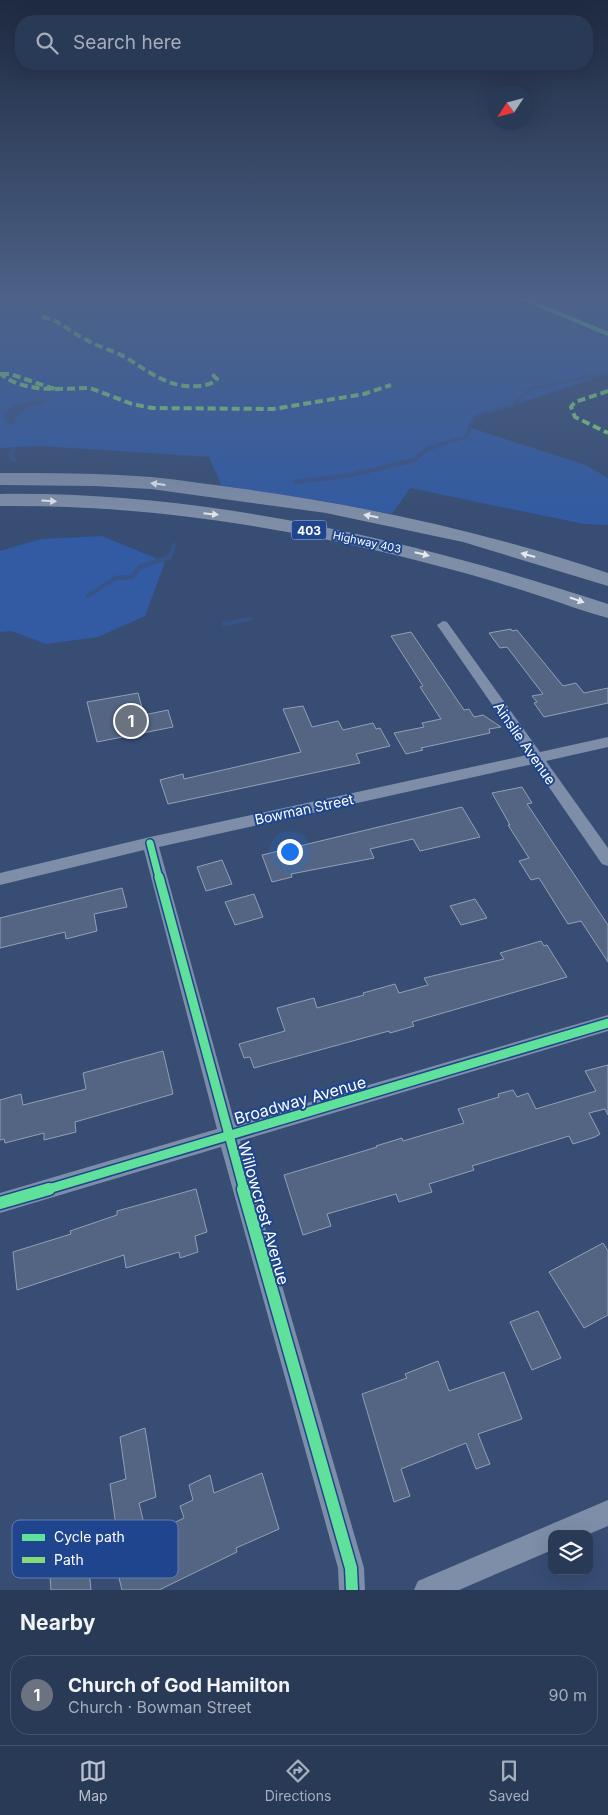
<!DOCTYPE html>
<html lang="en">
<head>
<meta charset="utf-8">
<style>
  :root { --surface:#293a57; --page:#354561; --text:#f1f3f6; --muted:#a5adba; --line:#45546d; --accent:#b9c1ce }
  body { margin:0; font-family:Inter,sans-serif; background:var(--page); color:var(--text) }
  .controls { position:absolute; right:15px; bottom:15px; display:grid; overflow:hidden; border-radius:10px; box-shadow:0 5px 20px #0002 }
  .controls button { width:45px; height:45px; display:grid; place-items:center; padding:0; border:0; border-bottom:1px solid var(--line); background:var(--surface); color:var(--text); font:25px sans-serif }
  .compass { position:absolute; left:488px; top:85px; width:45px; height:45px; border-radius:50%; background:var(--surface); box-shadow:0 5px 20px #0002; rotate:234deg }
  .you { position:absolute; left:289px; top:851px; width:18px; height:18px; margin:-12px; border:4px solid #fff; border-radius:50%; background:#1a73e8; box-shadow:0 0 0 8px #1a73e833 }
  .badge { display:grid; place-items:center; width:32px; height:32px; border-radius:50%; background:var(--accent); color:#fff; font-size:16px; font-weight:700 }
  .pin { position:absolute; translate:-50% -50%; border:2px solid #fff; box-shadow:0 1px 5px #0006 }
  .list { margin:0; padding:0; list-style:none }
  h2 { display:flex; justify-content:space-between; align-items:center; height:65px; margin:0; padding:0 20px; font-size:21px }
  h2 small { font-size:16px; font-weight:400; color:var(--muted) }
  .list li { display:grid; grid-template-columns:32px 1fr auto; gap:15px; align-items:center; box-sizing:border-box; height:80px; margin:0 10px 10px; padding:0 10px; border:1px solid var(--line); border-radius:20px }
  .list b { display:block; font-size:19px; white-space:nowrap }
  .list p { margin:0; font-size:16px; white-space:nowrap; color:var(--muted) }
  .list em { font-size:16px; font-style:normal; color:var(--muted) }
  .icon { flex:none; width:28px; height:28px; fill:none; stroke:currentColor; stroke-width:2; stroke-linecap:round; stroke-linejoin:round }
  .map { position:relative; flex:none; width:608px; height:1590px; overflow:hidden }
  .search { position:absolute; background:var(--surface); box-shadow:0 5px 20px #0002; left:15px; right:15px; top:15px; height:55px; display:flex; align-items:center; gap:12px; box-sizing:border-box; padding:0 18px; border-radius:20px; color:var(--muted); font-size:19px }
  .sheet { height:155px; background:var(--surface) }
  nav { display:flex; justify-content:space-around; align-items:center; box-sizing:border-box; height:70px; border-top:1px solid var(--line); background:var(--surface); font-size:14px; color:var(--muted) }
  nav a { display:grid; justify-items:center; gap:2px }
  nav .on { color:var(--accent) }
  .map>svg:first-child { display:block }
  .green { fill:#325ba3 }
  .water { fill:#385387 }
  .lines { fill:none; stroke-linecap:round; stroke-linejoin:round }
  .stream-far1 { stroke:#385387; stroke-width:3 }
  .stream { stroke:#385387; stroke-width:4.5 }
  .building { fill:#536583; stroke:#92a0b6 }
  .minor { fill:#7e8ea8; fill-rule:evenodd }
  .motorway { fill:#7f8ea7; fill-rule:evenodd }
  .quiet { stroke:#86db77; stroke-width:4; stroke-dasharray:8 4; stroke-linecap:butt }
  .cycleway-far3-casing { stroke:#1e458d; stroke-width:6 }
  .cycleway-far2-casing { stroke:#1e458d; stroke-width:10 }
  .cycleway-far1-casing { stroke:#1e458d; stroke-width:12 }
  .cycleway-casing { stroke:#1e458d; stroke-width:15 }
  .cycleway-far3 { stroke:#60e19b; stroke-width:4.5 }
  .cycleway-far2 { stroke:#60e19b; stroke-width:7 }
  .cycleway-far1 { stroke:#60e19b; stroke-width:9 }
  .cycleway { stroke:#60e19b; stroke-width:12 }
  .oneway { fill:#e5e8ed }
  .labels { text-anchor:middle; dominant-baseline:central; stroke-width:4; stroke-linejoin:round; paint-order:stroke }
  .far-street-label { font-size:11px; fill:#fff; stroke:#1e458d }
  .shield { fill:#1e458d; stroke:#bcc7dd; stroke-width:1 }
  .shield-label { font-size:12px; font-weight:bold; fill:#fff }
  .street-label { font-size:14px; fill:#fff; stroke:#1e458d }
  .near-street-label { font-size:16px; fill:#fff; stroke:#1e458d }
  .key { fill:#1e458d; stroke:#627daf; stroke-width:1 }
  .key-label { font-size:14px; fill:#fff }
</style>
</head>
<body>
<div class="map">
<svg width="608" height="1590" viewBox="0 0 608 1590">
  <rect width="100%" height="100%" fill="#374d74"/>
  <g class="green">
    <polygon points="0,299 608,299 608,374 472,419 468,427 586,465 608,478 608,525 584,524 410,488 392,514 317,500 222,486 209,457 41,446 0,448"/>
    <polygon points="102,536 165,562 145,616 98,637 46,644 11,631 0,632 0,551 41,539"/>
  </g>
  <path class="water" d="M42,399l5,2c-14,6 -29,6 -33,23l-5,1 -5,-6c-1,-17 26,-17 38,-20z"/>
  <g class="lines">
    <polyline class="stream-far1" points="435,446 466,437 475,416 513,405 530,389 608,373"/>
    <g class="stream">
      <polyline points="13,450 11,455 14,460"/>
      <polyline points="295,482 352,475 414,460 427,449 439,445"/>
      <polyline points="88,596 115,578 132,577 140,567 170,557 174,545"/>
      <polyline points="224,624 250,619"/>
    </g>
  </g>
  <g class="building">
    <polygon points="511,629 512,631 517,630 563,686 576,683 584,693 608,688 608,703 544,717 534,703 537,702 532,696 543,694 507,647 500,648 489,633"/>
    <polygon points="411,632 464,710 469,709 474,717 483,715 501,727 489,729 490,733 421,748 423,750 406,754 394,733 424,727 422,723 441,719 420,687 423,686 391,636"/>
    <polygon points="138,693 144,715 168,710 173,727 97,742 87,702"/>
    <polygon points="303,706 312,727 338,721 343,730 373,723 376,729 380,728 390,746 356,754 360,763 168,804 160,780 183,774 184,779 301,752 283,709"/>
    <polygon points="522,787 532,803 527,804 608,925 608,962 581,921 568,924 539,878 531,880 519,861 529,858 508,825 510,825 492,793"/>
    <polygon points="462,807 480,837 420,851 413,839 370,849 374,858 291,874 292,877 272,882 262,855"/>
    <polygon points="222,860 232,884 206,891 197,867"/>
    <polygon points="122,888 127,907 94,914 97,931 66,939 65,932 0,948 0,918"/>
    <polygon points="254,894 263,917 235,925 225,902"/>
    <polygon points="475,899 487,918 461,925 450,906"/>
    <polygon points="541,941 544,946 547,945 567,977 412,1022 414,1026 390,1033 389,1031 254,1068 250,1057 244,1058 239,1044 285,1031 277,1008 314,998 317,1008 364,995 363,993 395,984 399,993 428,985 424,978 504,959 500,953"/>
    <polygon points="163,1051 173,1094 75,1122 76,1132 44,1140 44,1133 5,1143 4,1139 0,1140 0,1100 21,1094 23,1105 86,1089 83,1073"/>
    <polygon points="608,1065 608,1115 605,1109 589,1113 600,1134 595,1137 573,1144 569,1136 472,1166 474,1170 429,1184 432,1192 399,1202 396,1194 327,1214 331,1226 303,1235 284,1175 377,1147 376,1146 402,1138 403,1141 464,1123 458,1109 499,1097 498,1094 513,1090 517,1097 528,1093 536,1109 596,1091 585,1071"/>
    <polygon points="196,1189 207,1232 195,1236 198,1252 180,1258 179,1252 126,1268 124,1255 17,1290 13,1252 71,1234 70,1231 117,1215 117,1211"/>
    <polygon points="603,1243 608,1251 608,1315 584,1328 549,1272"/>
    <polygon points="538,1311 561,1358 532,1370 510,1322"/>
    <polygon points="438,1361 449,1391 504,1372 522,1419 478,1434 490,1464 476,1469 466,1443 401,1469 410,1496 394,1502 362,1394 407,1378 405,1374"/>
    <polygon points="145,1428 156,1497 139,1503 147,1536 184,1518 180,1506 193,1500 189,1485 210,1475 214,1493 262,1473 279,1529 236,1548 237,1552 159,1590 122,1590 107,1530 116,1526 110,1484 126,1479 120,1437"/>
    <polygon points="88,1561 91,1590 51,1590 50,1575"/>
  </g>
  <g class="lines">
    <g class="minor">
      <polygon points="443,621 447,622 540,752 608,737 608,747 546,761 608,848 608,866 602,864 533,764 159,847 235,1124 608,1015 608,1031 240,1141 364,1568 365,1590 339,1590 338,1568 221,1147 0,1213 0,1193 217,1129 144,850 0,885 0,873 150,837 527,755 437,625"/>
      <polygon points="608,1500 608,1526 589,1534 552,1534 552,1550 459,1590 414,1590 418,1581"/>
    </g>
    <g class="motorway">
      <path d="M0,473c50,0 101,0 151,4 31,3 62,8 93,12 124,17 245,44 364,84v13l-145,-44 -137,-29 -175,-24 -57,-3 -94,-1z"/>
      <path d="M0,494c205,-3 414,46 608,110v14c-23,-6 -46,-15 -68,-22 -39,-13 -78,-24 -117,-34 -134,-35 -284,-58 -423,-56z"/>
    </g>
    <g class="quiet">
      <path d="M42,317c17,3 26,13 41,21 13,8 29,12 42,19 25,15 44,32 74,29 7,-1 13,-2 18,-7l-7,-7"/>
      <path d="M1,374h9l45,15c-18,0 -40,-3 -54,-15z"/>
      <polyline points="55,389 90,388 132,404 152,408 273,409 364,394 391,385"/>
      <polyline points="608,391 575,402 571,407 575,417 608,433"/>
    </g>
    <g class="cycleway-far3-casing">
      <polyline id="cycleway-far3" points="524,299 608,334"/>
    </g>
    <g class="cycleway-far2-casing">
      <polyline id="cycleway-far2" points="150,843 159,878"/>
    </g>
    <g class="cycleway-far1-casing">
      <g id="cycleway-far1">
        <polyline points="159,877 244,1190"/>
        <polyline points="45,1190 608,1023"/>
      </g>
    </g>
    <g class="cycleway-casing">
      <g id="cycleway">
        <polyline points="243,1189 351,1568 352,1590"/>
        <polyline points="0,1203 49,1189"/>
      </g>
    </g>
    <use href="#cycleway-far3" class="cycleway-far3"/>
    <use href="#cycleway-far2" class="cycleway-far2"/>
    <use href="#cycleway-far1" class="cycleway-far1"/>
    <use href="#cycleway" class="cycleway"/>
  </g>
  <defs><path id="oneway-solid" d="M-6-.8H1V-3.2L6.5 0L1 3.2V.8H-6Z" transform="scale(1.25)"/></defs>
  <g class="oneway">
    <use href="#oneway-solid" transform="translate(158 484) rotate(-173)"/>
    <use href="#oneway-solid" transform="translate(49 501) rotate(3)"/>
    <use href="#oneway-solid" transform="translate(211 514) rotate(6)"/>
    <use href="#oneway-solid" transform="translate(371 516) rotate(-169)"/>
    <use href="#oneway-solid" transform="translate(422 554) rotate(14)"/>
    <use href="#oneway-solid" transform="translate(528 555) rotate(-165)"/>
    <use href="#oneway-solid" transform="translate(577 600) rotate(19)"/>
  </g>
  <linearGradient id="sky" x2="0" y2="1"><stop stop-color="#1e2a40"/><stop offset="0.57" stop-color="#4d6288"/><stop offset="1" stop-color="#4d6288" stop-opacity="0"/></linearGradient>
  <rect width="608" height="522" fill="url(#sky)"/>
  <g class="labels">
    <g class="far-street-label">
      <text transform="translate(367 542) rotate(12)">Highway 403</text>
    </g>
    <rect class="shield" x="291.5" y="520.5" width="35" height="19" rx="4"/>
    <g class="shield-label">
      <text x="309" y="530">403</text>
    </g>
    <g class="street-label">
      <text transform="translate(525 743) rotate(55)">Ainslie Avenue</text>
      <text transform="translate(304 809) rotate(-12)">Bowman Street</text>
    </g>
    <g class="near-street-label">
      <text transform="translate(300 1100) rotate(-16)">Broadway Avenue</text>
      <text transform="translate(264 1213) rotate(74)">Willowcrest Avenue</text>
    </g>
  </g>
  <rect x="12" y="1520" width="166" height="58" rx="8" class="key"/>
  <rect x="22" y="1534" width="23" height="7" fill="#60e19b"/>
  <rect x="22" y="1557" width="23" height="6" fill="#86db77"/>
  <g class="key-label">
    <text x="54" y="1542">Cycle path</text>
    <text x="54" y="1565">Path</text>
  </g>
</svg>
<div class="controls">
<button><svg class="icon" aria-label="layers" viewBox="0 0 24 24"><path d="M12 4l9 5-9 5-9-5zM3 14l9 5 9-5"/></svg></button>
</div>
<svg class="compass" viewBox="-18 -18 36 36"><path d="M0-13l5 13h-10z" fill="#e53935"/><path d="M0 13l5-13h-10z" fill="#a5adba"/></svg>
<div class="you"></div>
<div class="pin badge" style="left:131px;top:721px;background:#6b7280">1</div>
<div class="search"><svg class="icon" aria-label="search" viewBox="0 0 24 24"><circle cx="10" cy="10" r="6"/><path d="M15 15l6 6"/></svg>Search here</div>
</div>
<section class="sheet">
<h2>Nearby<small></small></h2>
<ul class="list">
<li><span class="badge" style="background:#6b7280">1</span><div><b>Church of God Hamilton</b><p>Church · Bowman Street</p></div><em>90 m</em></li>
</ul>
</section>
<nav>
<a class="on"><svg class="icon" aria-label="map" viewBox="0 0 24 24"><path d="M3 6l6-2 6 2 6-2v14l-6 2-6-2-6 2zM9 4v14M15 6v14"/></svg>Map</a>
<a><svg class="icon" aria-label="directions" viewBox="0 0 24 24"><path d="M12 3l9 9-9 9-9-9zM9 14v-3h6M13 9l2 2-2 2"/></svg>Directions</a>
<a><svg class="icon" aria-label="saved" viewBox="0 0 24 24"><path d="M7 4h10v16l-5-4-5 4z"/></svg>Saved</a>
</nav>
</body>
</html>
